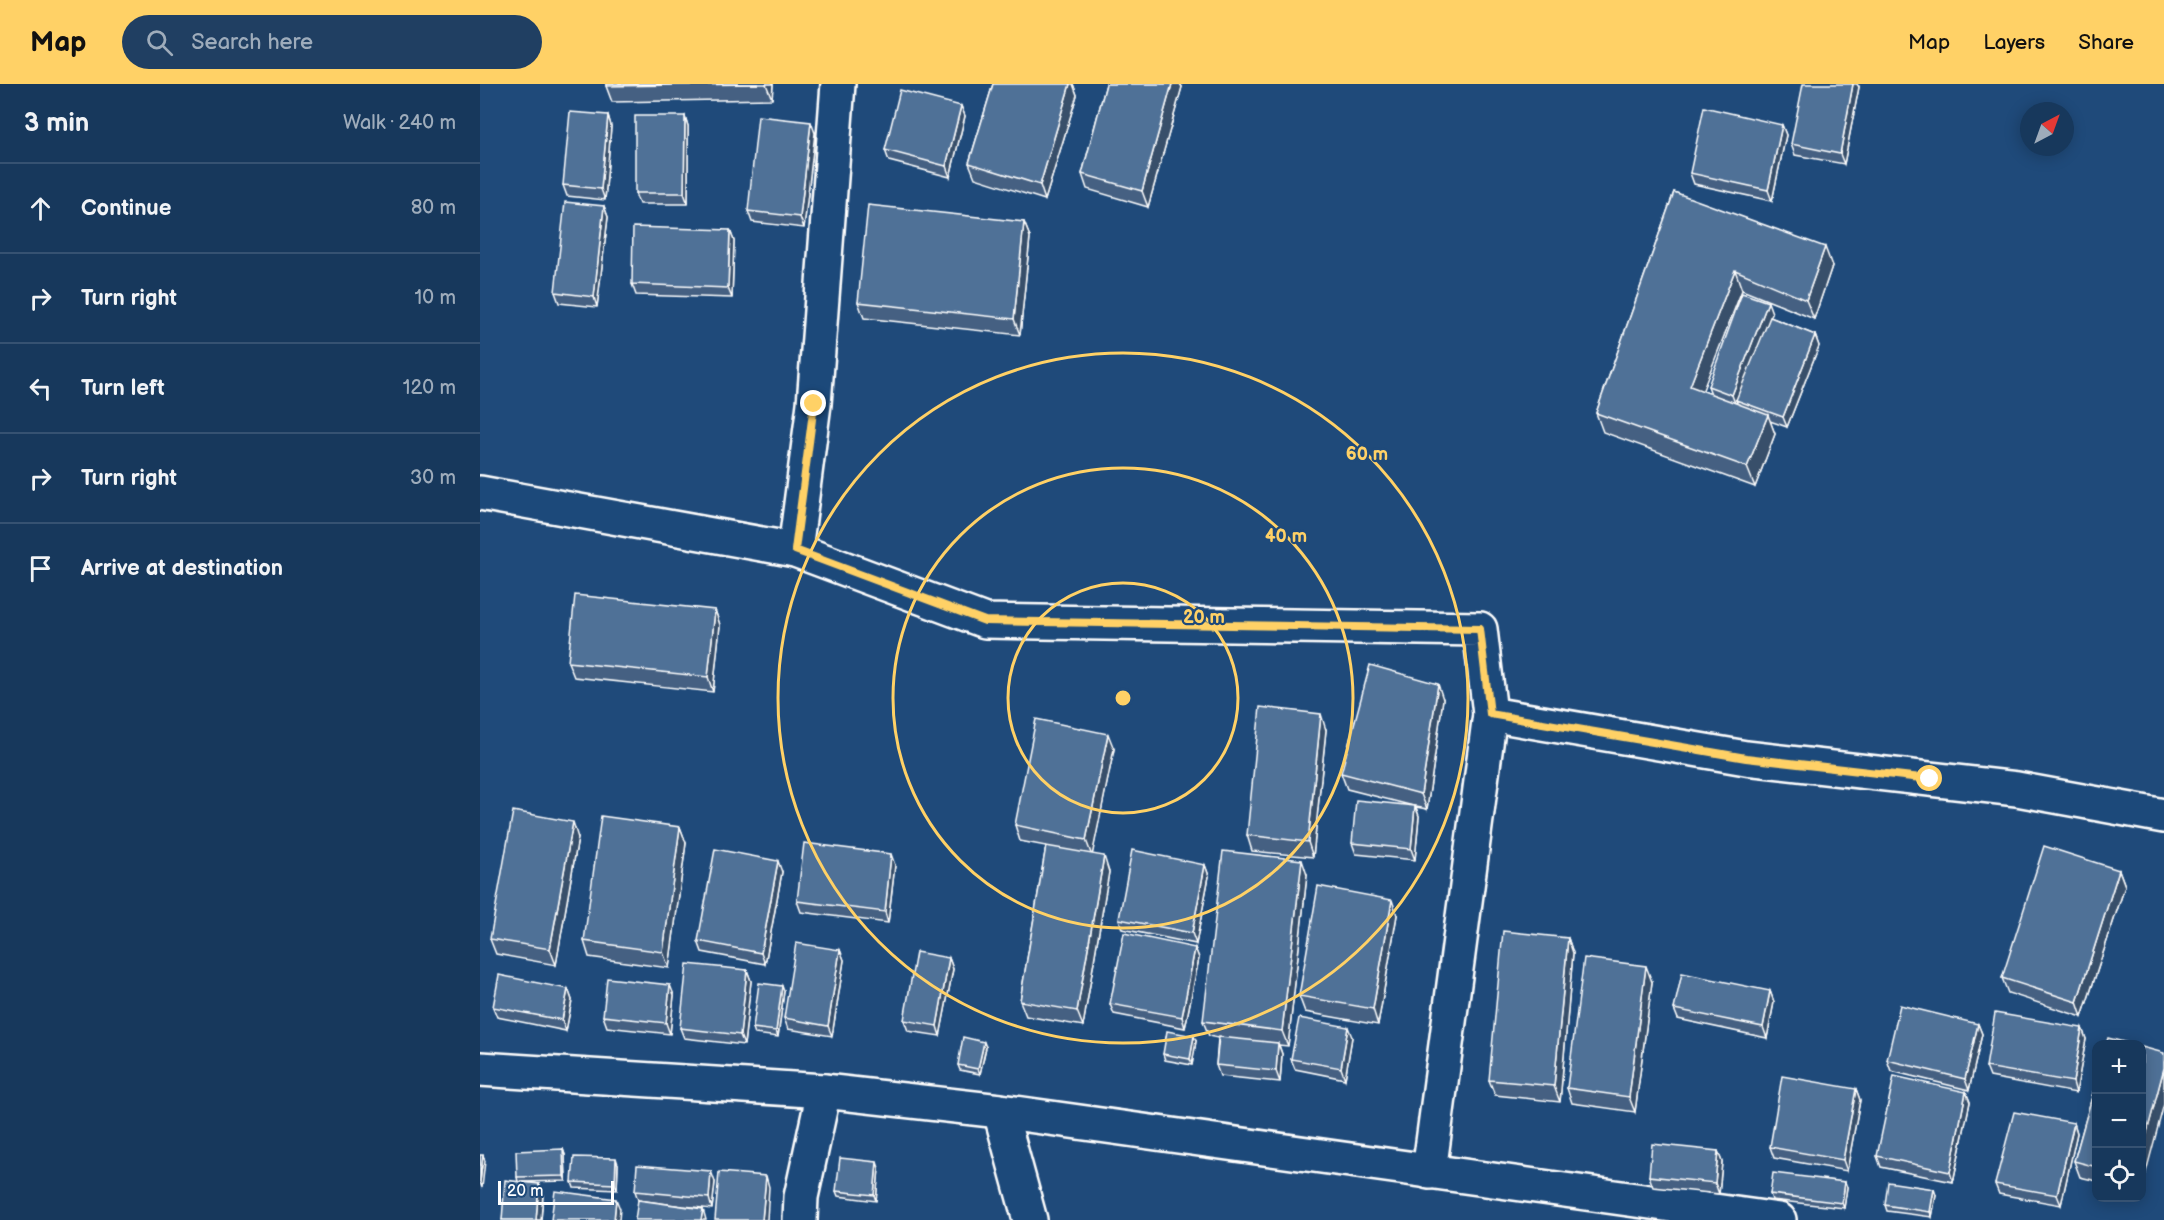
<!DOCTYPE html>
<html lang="en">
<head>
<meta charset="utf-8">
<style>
  :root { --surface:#17385c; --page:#203f62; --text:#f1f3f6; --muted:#9eacbb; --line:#365272; --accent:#ffd166 }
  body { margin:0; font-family:"Balsamiq Sans",sans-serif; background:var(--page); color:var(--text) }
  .controls { position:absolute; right:18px; bottom:18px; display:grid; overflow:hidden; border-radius:12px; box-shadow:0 3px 15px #0003 }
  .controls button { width:54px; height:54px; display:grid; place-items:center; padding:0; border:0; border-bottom:2px solid var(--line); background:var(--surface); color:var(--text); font:30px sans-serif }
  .compass { position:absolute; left:1540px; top:18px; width:54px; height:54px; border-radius:50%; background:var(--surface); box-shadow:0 3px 15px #0003; rotate:41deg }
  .scale { position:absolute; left:18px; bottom:15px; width:116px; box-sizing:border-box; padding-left:6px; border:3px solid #fff; border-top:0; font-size:16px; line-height:21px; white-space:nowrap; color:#fff; -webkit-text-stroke:4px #1f4a7a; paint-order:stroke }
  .stop { position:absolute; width:18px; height:18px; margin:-14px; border:4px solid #ffd166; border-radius:50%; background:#fff }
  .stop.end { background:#ffd166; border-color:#fff; box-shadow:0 2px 6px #0008 }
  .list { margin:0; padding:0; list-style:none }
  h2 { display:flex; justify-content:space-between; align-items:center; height:78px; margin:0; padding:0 24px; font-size:26px }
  h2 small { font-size:20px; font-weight:400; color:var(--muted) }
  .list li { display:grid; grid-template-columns:39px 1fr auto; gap:18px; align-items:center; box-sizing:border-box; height:90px; padding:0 24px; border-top:2px solid var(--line) }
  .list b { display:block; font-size:22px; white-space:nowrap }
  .list em { font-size:20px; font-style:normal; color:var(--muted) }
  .icon { flex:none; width:33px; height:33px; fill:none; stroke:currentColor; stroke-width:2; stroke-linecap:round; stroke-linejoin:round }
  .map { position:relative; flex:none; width:1684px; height:1136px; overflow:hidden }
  header { display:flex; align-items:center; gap:36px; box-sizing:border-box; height:84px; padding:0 30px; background:var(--accent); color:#111 }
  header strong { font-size:28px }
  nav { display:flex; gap:33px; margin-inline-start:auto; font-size:21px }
  .search { width:420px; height:54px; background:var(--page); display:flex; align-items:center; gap:15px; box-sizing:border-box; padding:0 21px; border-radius:33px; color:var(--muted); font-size:22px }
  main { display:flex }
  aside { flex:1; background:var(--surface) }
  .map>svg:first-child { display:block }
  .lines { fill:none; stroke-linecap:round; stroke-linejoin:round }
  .minor-casing { stroke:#fff; stroke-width:38 }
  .minor { stroke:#1f4a7a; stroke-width:33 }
  .wall { fill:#456182; stroke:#fff; stroke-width:1.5 }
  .shaded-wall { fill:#384f6a; stroke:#fff; stroke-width:1.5 }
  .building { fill:#507197; stroke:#fff; stroke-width:1.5 }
  .route { stroke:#ffd166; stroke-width:8 }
  .ring { fill:none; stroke:#ffd166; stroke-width:3 }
  .centre { fill:#ffd166; stroke:#1f4a7a; stroke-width:3 }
  .ring-label { font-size:18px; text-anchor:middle; font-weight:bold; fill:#ffd166; stroke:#1f4a7a; stroke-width:4.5; stroke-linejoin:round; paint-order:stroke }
</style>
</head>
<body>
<header>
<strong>Map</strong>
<div class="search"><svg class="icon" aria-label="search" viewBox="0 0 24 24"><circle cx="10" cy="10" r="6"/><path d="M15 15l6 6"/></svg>Search here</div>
<nav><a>Map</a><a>Layers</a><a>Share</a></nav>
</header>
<main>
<aside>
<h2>3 min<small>Walk · 240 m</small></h2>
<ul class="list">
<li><svg class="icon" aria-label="ahead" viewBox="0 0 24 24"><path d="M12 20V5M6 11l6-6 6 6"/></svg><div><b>Continue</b></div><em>80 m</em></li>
<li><svg class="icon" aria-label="right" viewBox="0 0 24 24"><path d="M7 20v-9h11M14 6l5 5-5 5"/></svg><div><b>Turn right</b></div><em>10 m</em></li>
<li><svg class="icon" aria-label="left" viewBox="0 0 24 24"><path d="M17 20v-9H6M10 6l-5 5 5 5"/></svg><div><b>Turn left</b></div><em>120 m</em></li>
<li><svg class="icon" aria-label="right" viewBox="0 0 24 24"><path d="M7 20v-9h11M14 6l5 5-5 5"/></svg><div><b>Turn right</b></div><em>30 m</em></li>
<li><svg class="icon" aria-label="arrive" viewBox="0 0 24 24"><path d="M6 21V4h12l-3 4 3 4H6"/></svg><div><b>Arrive at destination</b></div></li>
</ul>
</aside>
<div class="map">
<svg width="1684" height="1136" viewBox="0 0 1684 1136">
  <rect width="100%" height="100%" fill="#1f4a7a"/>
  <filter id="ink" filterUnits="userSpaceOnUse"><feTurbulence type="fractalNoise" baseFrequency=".0167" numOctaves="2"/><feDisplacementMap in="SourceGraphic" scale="12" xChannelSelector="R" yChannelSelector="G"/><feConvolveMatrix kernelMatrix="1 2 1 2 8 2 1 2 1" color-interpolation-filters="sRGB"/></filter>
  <g filter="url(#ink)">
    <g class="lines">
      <g class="minor-casing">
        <g id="minor">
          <polyline points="0,409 315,466 505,537 1000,545 1010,630 949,1088"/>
          <polyline points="315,466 334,320 358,0"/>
          <polyline points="1010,630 1266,674 1537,705 1684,732"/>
          <polyline points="0,985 344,1007 520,1027 1299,1136"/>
          <polyline points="520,1027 550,1136"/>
          <polyline points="320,1136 321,1113 344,1007"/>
        </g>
      </g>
      <use href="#minor" class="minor"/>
    </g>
    <g class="wall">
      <polygon points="126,0 293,0 292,15 132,18 126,2"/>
      <polygon points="513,0 593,0 597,11 565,116 495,94 489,79"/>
      <polygon points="626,0 700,0 702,3 668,123 607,105 602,90"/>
      <polygon points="1379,3 1364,80 1315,71 1311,60"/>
      <polygon points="481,22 485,32 470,93 409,77 405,66"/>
      <polygon points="128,31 131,42 125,116 87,112 83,101"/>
      <polygon points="205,32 208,42 208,120 159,120 155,109"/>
      <polygon points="1302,41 1306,51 1292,117 1214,100 1210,89"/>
      <polygon points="335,49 324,144 272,138 268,127"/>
      <polygon points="1194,108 1352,182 1334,235 1262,206 1222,307 1231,310 1228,302 1292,229 1290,233 1335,251 1339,262 1307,343 1290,337 1295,350 1275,403 1123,348 1116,329"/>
      <polygon points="124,122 128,133 117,223 79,219 75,208"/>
      <polygon points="544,138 550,153 540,251 384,234 378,218"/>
      <polygon points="250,146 254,157 252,214 156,211 152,200"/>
      <polygon points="235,526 240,541 233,608 94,593 88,578"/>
      <polygon points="963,615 947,725 936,723 939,732 935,776 876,770 872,759 930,721 867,705 861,689"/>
      <polygon points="846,646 833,773 772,767 767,751"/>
      <polygon points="634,665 612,770 629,788 603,942 546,932 540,917 566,762 540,757 535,741"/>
      <polygon points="200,743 206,759 189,884 109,873 104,857"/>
      <polygon points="98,754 76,881 16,870 10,855"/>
      <polygon points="415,781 408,839 321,828 317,817"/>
      <polygon points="725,781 729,792 716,860 642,845 639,835"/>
      <polygon points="1639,786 1645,802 1602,933 1528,909 1522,894"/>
      <polygon points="302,788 285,880 222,868 218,857"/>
      <polygon points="827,791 808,962 799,961 802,970 800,998 740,992 736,981 738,954 729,952 723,937"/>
      <polygon points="917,831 898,941 825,928 819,912"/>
      <polygon points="1088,854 1093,869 1080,1018 1015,1011 1009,996"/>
      <polygon points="715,864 719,874 705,944 634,930 630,920"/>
      <polygon points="360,866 364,876 352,952 308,945 304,934"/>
      <polygon points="469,874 473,885 460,952 428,947 424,936"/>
      <polygon points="267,886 271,897 264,961 204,954 200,944"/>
      <polygon points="1172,898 1155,1028 1092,1019 1087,1004"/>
      <polygon points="88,905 92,916 86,947 17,933 13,923"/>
      <polygon points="304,907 298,953 275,950 273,944"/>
      <polygon points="1290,907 1294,918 1287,954 1198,935 1194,925"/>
      <polygon points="194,911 190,950 127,943 123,932"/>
      <polygon points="1498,940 1502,950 1489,1006 1411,987 1407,976"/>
      <polygon points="1602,944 1606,955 1596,1009 1510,993 1506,983"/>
      <polygon points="872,953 865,995 815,985 811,975"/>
      <polygon points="716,957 712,981 685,976 683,970"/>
      <polygon points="506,963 500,990 480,986 478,981"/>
      <polygon points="1617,995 1617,1097 1600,1093 1594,1077"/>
      <polygon points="1376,1005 1380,1016 1367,1087 1294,1074 1290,1063"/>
      <polygon points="1486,1008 1490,1018 1473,1098 1401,1083 1397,1072"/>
      <polygon points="1594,1039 1597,1049 1581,1121 1519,1110 1515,1100"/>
      <polygon points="83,1065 85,1071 86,1097 43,1098 59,1100 63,1110 61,1136 22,1136 38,1098 37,1093"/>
      <polygon points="1238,1067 1242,1078 1239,1110 1173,1103 1169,1092"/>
      <polygon points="138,1080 137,1106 94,1104 92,1098"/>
      <polygon points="399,1084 396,1117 358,1112 356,1107"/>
      <polygon points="235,1098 232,1125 203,1122 158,1116 155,1107"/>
      <polygon points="1367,1103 1364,1124 1292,1116 1290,1110"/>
      <polygon points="1456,1111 1452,1133 1407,1127 1405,1121"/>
    </g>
    <g class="shaded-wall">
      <polygon points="286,0 293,0 292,15"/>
      <polygon points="590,0 593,0 597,11 565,116 560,101"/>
      <polygon points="692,0 700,0 702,3 668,123 662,107"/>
      <polygon points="1373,0 1377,0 1379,3 1364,80 1360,70"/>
      <polygon points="481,22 485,32 470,93 466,82"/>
      <polygon points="128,31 131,42 125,116 121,105"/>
      <polygon points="205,32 208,42 208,120 204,109"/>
      <polygon points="331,38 335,49 324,144 320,133"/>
      <polygon points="1302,41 1306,51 1292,117 1288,106"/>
      <polygon points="124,122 128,133 117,223 114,213"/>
      <polygon points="544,138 550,153 540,251 534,235"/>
      <polygon points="250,146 254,157 252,214 248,204"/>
      <polygon points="1345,163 1352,182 1334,235 1326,216"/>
      <polygon points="1255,186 1262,206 1217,321 1210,302"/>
      <polygon points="1288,218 1292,229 1258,317 1256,316 1257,319 1256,322 1252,311"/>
      <polygon points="1335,251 1339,262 1307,343 1303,333"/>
      <polygon points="1288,331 1295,350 1275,403 1267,383"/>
      <polygon points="235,526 240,541 233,608 228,593"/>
      <polygon points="958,600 963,615 947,725 941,710"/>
      <polygon points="841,630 846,646 833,773 828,758"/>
      <polygon points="628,650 634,665 612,772 606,756"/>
      <polygon points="935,722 939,732 935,776 931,765"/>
      <polygon points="93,738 98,754 76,881 70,865"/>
      <polygon points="200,743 206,759 189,884 183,868"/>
      <polygon points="411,770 415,781 408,839 405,828"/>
      <polygon points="624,772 629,788 603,942 597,927"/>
      <polygon points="822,776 827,791 808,962 802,947"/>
      <polygon points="298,777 302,788 285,880 281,869"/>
      <polygon points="725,781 729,792 716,860 712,849"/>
      <polygon points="1639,786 1645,802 1602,933 1597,918"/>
      <polygon points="912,816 917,831 898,941 893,925"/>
      <polygon points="1088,854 1093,869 1080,1018 1074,1002"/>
      <polygon points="715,864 719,874 705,944 702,933"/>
      <polygon points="360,866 364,876 352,952 348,942"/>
      <polygon points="469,874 473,885 460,952 457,942"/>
      <polygon points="1166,882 1172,898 1155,1028 1149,1013"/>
      <polygon points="267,886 271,897 264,961 260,951"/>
      <polygon points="190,901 194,911 190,950 186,939"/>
      <polygon points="302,902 304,907 298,953 296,947"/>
      <polygon points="88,905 92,916 86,947 82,936"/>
      <polygon points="1290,907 1294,918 1287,954 1283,943"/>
      <polygon points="1498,940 1502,950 1489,1006 1485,995"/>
      <polygon points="868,943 872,953 865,995 861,984"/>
      <polygon points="1602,944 1606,955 1596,1009 1593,998"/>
      <polygon points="714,952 716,957 712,981 710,975"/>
      <polygon points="504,958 506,963 500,990 498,985"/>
      <polygon points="798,959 802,970 800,998 796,987"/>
      <polygon points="1684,984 1684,1020 1662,1103 1662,1067"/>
      <polygon points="1376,1005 1380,1016 1367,1087 1363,1076"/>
      <polygon points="1486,1008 1490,1018 1473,1098 1470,1088"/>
      <polygon points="1594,1039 1597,1049 1581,1121 1577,1111"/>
      <polygon points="83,1065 85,1071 86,1097 84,1092"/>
      <polygon points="1238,1067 1242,1078 1239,1110 1235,1099"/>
      <polygon points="3,1071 5,1077 2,1104 0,1098"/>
      <polygon points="136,1074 138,1080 137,1106 135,1100"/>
      <polygon points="397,1078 399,1084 396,1117 394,1111"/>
      <polygon points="231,1087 235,1098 232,1125 229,1114"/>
      <polygon points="286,1092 289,1103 287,1136 282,1136"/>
      <polygon points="1365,1098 1367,1103 1364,1124 1362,1119"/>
      <polygon points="59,1100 63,1110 61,1136 56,1136"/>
      <polygon points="1454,1105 1456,1111 1452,1133 1450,1128"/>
      <polygon points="136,1115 140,1125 139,1136 134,1136"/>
      <polygon points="223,1125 226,1136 221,1136"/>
    </g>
    <g class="building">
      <polygon points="126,0 278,0 126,2"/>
      <polygon points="513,0 590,0 560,101 489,79"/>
      <polygon points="626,0 692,0 662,107 602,90"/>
      <polygon points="1323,0 1373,0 1360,70 1311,60"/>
      <polygon points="420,6 481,22 466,82 405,66"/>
      <polygon points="1224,23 1302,41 1288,106 1210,89"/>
      <polygon points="90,28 128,31 121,105 83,101"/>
      <polygon points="155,32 205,32 204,109 155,109"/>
      <polygon points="278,32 331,38 320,133 268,127"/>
      <polygon points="1194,108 1345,163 1326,216 1255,186 1210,302 1288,331 1267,383 1116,329"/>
      <polygon points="85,118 124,122 114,213 75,208"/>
      <polygon points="388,121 544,138 534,235 378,218"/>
      <polygon points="153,143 250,146 248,204 152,200"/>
      <polygon points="1262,209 1288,218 1252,311 1228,302"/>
      <polygon points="1290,233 1335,251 1303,333 1256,316"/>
      <polygon points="95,511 235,526 228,593 88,578"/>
      <polygon points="890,581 958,600 941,710 861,689"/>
      <polygon points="780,623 841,630 828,758 767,751"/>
      <polygon points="556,635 628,650 606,756 535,741"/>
      <polygon points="876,716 935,722 931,765 872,759"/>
      <polygon points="33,727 93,738 70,865 10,855"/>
      <polygon points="121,732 200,743 183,868 104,857"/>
      <polygon points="324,759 411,770 405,828 317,817"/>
      <polygon points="566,762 624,772 597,927 540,917"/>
      <polygon points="1564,762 1639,786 1597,918 1522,894"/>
      <polygon points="235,765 298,777 281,869 218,857"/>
      <polygon points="652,766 725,781 712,849 639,835"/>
      <polygon points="743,767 822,776 802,947 723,937"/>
      <polygon points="838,802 912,816 893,925 819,912"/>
      <polygon points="1023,847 1088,854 1074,1002 1009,996"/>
      <polygon points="644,849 715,864 702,933 630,920"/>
      <polygon points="316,859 360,866 348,942 304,934"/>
      <polygon points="436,868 469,874 457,942 424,936"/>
      <polygon points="1104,874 1166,882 1149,1013 1087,1004"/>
      <polygon points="207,880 267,886 260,951 200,944"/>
      <polygon points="1202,889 1290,907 1283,943 1194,925"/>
      <polygon points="19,891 88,905 82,936 13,923"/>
      <polygon points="127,894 190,901 186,939 123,932"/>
      <polygon points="279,899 302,902 296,947 273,944"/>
      <polygon points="1420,921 1498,940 1485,995 1407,976"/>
      <polygon points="1515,929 1602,944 1593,998 1506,983"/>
      <polygon points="819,934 868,943 861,984 811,975"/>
      <polygon points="687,947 714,952 710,975 683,970"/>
      <polygon points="483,953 504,958 498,985 478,981"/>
      <polygon points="739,953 798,959 796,987 736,981"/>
      <polygon points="1628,954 1652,960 1626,960"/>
      <polygon points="1662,963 1684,969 1684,984 1662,1067"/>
      <polygon points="1302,992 1376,1005 1363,1076 1290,1063"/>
      <polygon points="1414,992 1486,1008 1470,1088 1397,1072"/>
      <polygon points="1617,995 1617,1083 1594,1077"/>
      <polygon points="1534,1028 1594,1039 1577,1111 1515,1100"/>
      <polygon points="1172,1060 1238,1067 1235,1099 1169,1092"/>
      <polygon points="83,1065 84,1092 37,1093 36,1067"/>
      <polygon points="0,1071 3,1071 0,1098"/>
      <polygon points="94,1073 136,1074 135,1100 92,1098"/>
      <polygon points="360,1074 397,1078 394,1111 356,1107"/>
      <polygon points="157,1081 231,1087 229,1114 155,1107"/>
      <polygon points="239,1088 286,1092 282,1136 235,1136"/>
      <polygon points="1293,1089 1365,1098 1362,1119 1290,1110"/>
      <polygon points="25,1096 59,1100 56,1136 22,1136"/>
      <polygon points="1408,1098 1454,1105 1450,1128 1405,1121"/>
      <polygon points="75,1107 136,1115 134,1136 71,1136"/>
      <polygon points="158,1116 223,1125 221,1136 155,1136"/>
    </g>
  </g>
  <g class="lines" filter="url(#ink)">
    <polyline class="route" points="334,320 315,466 505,537 1000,545 1010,630 1266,674 1450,695"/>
  </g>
  <g class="ring">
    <circle cx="643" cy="614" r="115"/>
    <circle cx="643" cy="614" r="230"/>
    <circle cx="643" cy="614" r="345"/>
  </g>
  <circle cx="643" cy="614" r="9" class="centre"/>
  <g class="ring-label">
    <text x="887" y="376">60 m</text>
    <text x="806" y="458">40 m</text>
    <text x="724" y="539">20 m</text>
  </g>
</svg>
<div class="controls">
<button>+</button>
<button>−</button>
<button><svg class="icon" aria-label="locate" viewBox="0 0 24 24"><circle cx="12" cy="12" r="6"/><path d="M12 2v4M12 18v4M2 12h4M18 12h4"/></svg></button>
</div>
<svg class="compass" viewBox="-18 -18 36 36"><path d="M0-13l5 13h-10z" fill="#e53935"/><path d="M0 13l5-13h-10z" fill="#9eacbb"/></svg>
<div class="scale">20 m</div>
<div class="stop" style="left:1450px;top:695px"></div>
<div class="stop end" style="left:334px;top:320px"></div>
</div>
</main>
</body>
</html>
